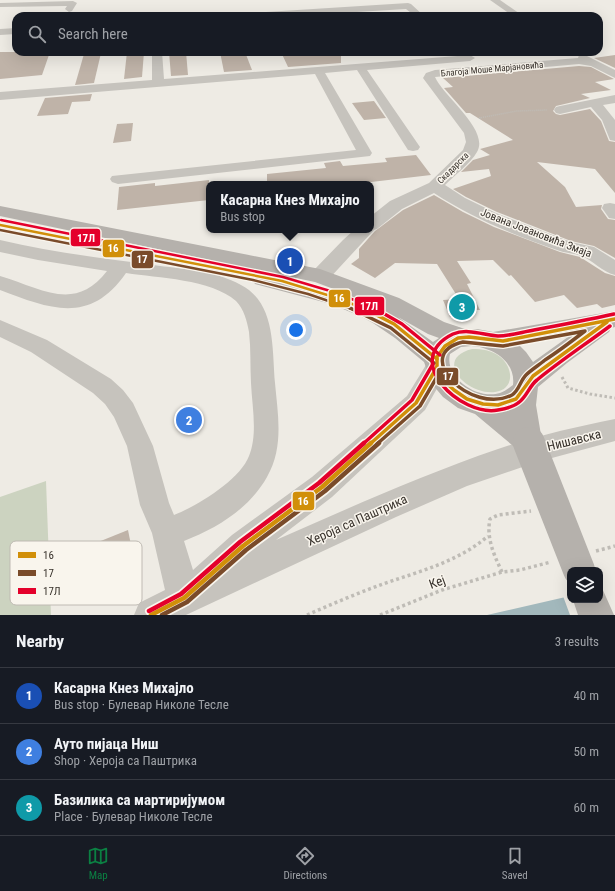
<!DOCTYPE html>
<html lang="en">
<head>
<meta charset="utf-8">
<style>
  :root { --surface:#171b24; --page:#20242c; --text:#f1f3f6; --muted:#9ea1a6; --line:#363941; --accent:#0b8043 }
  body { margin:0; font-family:"Roboto Condensed",sans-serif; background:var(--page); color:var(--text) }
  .controls { position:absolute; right:12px; bottom:12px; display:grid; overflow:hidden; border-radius:8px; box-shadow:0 4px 16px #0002 }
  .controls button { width:36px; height:36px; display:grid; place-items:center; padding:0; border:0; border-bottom:1px solid var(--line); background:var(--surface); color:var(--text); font:20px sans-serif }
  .you { position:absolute; left:296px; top:330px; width:14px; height:14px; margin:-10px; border:3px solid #fff; border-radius:50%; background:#1a73e8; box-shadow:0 0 0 6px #1a73e833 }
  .badge { display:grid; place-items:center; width:26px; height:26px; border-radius:50%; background:var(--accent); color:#fff; font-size:13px; font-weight:700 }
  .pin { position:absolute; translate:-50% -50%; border:2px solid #fff; box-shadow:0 1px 4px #0006 }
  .popup { position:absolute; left:206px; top:181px; width:168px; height:52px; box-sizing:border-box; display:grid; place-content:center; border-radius:8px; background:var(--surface); filter:drop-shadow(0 1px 3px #0005); font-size:13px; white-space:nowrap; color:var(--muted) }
  .popup b { font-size:15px; color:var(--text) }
  .popup::after { content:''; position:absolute; left:50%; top:100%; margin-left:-8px; border:8px solid transparent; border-top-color:var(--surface) }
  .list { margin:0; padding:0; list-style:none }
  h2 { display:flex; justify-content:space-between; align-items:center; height:52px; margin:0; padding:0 16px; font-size:17px }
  h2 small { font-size:13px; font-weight:400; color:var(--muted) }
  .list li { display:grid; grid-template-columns:26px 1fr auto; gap:12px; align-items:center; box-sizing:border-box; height:56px; padding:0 16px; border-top:1px solid var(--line) }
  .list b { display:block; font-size:15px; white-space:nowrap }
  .list p { margin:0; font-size:13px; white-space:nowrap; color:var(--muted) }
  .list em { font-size:13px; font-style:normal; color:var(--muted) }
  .icon { flex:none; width:22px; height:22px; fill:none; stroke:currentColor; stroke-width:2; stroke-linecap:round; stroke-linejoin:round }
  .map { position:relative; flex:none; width:615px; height:615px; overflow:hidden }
  .search { position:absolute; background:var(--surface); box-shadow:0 4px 16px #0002; left:12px; right:12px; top:12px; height:44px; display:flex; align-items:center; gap:10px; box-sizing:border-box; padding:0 14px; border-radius:12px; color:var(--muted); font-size:15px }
  .sheet { height:220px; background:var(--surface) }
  nav { display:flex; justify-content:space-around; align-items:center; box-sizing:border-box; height:56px; border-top:1px solid var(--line); background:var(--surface); font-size:11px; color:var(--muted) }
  nav a { display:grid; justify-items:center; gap:2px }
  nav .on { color:var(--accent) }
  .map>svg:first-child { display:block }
  .green { fill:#ccd3c0 }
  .water { fill:#a2b8bc }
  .pier { fill:#eeebe4 }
  .building { fill:#bfb3a8 }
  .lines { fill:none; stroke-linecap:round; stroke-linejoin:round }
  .path-far3 { stroke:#bfbcb6; stroke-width:1.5; stroke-dasharray:1 1; stroke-linecap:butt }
  .path-far2 { stroke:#bfbcb6; stroke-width:2; stroke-dasharray:1.5 1.5; stroke-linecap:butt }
  .path-far1 { stroke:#bfbcb6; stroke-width:3; stroke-dasharray:2.5 2.5; stroke-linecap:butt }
  .path { stroke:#bfbcb6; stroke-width:3.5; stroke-dasharray:3 3; stroke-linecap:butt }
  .minor { fill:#c6c3bd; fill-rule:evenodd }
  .major { fill:#b5b1ac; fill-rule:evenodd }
  .major-bridge-far1 { stroke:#b5b1ac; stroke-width:25 }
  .major-bridge { stroke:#b5b1ac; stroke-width:32 }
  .bus-1-far2-casing { stroke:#f9f5ed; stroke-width:5 }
  .bus-1-far1-casing { stroke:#f9f5ed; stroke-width:6 }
  .bus-1-casing { stroke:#f9f5ed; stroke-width:8 }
  .bus-2-far2-casing { stroke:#f9f5ed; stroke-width:5 }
  .bus-2-far1-casing { stroke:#f9f5ed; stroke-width:6 }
  .bus-2-casing { stroke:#f9f5ed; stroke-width:8 }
  .bus-3-far2-casing { stroke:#f9f5ed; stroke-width:5 }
  .bus-3-far1-casing { stroke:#f9f5ed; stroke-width:6 }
  .bus-3-casing { stroke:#f9f5ed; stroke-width:8 }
  .bus-1-far2 { stroke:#d18f09; stroke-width:2.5 }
  .bus-1-far1 { stroke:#d18f09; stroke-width:3.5 }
  .bus-1 { stroke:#d18f09; stroke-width:4.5 }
  .bus-2-far2 { stroke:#7a4b2a; stroke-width:2.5 }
  .bus-2-far1 { stroke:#7a4b2a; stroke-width:3.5 }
  .bus-2 { stroke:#7a4b2a; stroke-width:4.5 }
  .bus-3-far2 { stroke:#e4002b; stroke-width:2.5 }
  .bus-3-far1 { stroke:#e4002b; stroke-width:3.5 }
  .bus-3 { stroke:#e4002b; stroke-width:4.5 }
  .labels { text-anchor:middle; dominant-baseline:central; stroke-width:3; stroke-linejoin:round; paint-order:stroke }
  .far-street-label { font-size:9px; fill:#37312b; stroke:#f9f5ed }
  .street-label { font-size:11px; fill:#37312b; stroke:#f9f5ed }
  .near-street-label { font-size:13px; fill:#37312b; stroke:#f9f5ed }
  .key { fill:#f9f5ed; stroke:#bfbab3; stroke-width:1 }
  .key-label { font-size:11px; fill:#37312b }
  .line-badge { stroke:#f9f5ed; stroke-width:1.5 }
  .badge-label { font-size:11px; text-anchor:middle; font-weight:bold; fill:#fff }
</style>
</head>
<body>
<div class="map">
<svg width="615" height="615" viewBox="0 0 615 615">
  <rect width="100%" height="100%" fill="#eeebe4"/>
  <g class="green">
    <path d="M472,349c10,0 19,1 27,7 14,10 17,33 -4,36 -29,3 -62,-33 -23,-43z"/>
    <polygon points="46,481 51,615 0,615 0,497"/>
  </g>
  <polygon class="water" points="570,596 570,600 600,600 615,615 487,615"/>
  <polygon class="pier" points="614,585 615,615 570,615 563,596 570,594 570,600 600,600 600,588"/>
  <g class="building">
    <polygon points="0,52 50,52 42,75 0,79"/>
    <polygon points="127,52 144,52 142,77 124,79"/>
    <polygon points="169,52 186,52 188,75 171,76"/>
    <polygon points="220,52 245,52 252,70 224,72"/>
    <polygon points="281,52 341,52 341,63 288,67"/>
    <polygon points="101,53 94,83 75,85 84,54"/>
    <polygon points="615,55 615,68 594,58"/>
    <polygon points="579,66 591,67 614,79 595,82 611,90 581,94 590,98 556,106 553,111 556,114 560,115 590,109 601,121 609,141 615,142 615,193 595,169 537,162 565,187 576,207 602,205 601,209 608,219 615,220 615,258 594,246 571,241 497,212 466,197 453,189 491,176 489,169 461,172 473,160 490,155 480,149 513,140 470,113 466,113 444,88 453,87 443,78"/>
    <polygon points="92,94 90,101 72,102 68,114 37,116 45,98"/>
    <polygon points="374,101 386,118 364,120 352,103"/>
    <polygon points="133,123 131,141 113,143 117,124"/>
    <polygon points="416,155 431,175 354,184 267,184 267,174 326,168 324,163 340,161 343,166 387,162 385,158"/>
    <polygon points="209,180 209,200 117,210 119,187 155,183 155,186"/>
    <polygon points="434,195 463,212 494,227 560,252 580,257 605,273 615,276 615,305 602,308 597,304 577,308 564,295 535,302 511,275 509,276 493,260 457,261 471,283 467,284 480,310 472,310 474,315 450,317 443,300 459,299 437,264 395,263 375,278 351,264 359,258 359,249 375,231 403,210"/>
    <polygon points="128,530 135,565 65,595 61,557"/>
  </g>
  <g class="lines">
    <polyline class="path-far3" points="479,118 517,111 547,110"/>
    <polyline class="path-far2" points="479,118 481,118"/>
    <polyline class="path-far1" points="562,377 568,388 590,394 615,398"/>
    <g class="path">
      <polyline points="596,551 615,546"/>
      <path d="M502,572c-8,-17 -16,-34 -12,-53l8,-4 33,-4"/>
      <path d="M307,615c25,-11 51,-22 76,-31 37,-13 75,-22 105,-48"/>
      <polyline points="380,615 442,590 502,572 520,570 551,562"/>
    </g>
    <g class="minor">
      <polygon points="490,0 500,0 523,16 513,16"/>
      <polygon points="73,1 77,3 72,11 69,12 65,9 67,6 0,7 0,3"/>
      <polygon points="408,3 411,4 424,16 415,16 406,9 291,16 246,16 250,13"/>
      <polygon points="16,28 16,34 0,35 0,29"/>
      <polygon points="152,52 162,52 164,79 470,55 475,58 470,61 367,70 420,147 418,150 413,151 408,150 357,70 325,73 372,153 370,156 118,184 112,182 110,179 112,176 356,150 315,74 0,100 0,92 152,80"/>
      <path d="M583,54l32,16v8l-24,-12 -12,-2 -144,13c8,19 55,53 42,75 -7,12 -22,23 -32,33l20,13 31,15 75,29 23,5 21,13v15c-13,-3 -22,-15 -34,-19 -7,-3 -15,-3 -21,-5 -44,-15 -88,-33 -126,-58l-32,16 -25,20 -3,1 -47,51 -7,2 -7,-2 -3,-5 3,-5 30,-31 11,-10h17v-14l19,-15 39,-18 34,-33 3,-8 -2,-9 -41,-55 3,-5 9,-3 143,-12 1,-3z"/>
      <polygon points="615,95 615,103 603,105 615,120 615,141 610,140 602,120 591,107 560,114 556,113 554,110 556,107 560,106"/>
      <polygon points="610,203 615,204 615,219 609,218 602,208 604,204"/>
      <path d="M0,240c50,12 102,18 153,25 29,4 61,5 88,20 35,18 31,64 34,98 3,33 9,64 -8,94 -18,32 -50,51 -83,64l9,29 39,-35 80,-58 95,-81 22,-36 8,-2 8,2 4,7 -24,43 -93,87 -56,43c73,-32 146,-65 222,-91 38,-13 77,-22 117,-30v22l-78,21 -70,24 -71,31 -210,98h-52l5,-12 26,-13 -13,-57 -12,-28 -13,-59 -13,-29 -9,-13 -12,-11 -62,-41 -31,-15v-17l47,20 64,39 12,11 10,13 20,43 16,57 5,12c23,-9 66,-35 75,-59 9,-22 3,-50 2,-73 -1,-17 0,-34 -2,-51 -2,-11 -5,-23 -13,-31 -25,-22 -78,-23 -110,-28 -36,52 -76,36 -126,17v-14c41,12 75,37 107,-5l-69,-11 -38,-8z"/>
    </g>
    <g class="major">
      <path d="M0,206l320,63 79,29 45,24 21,7h12l16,3 122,-21v16l-4,1 -2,4 -42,31 -29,24 -2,18 6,36 -4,9 -10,3 -10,-3 -43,-36 -17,-6 -15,-11 -11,-13 -8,-22 -29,-24 -22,-15 -13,-7 -29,-12 -76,-20 -3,-5 3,-5 7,-2 77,19 -24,-9 -315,-66zM398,317l30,17 11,4 -6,4zM568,337l-35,25 -7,-10 -7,-7zM471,346c21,1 45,15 42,39 -4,3 -9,7 -13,8 -22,7 -56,-15 -50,-39l11,-7z"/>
      <polygon points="600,587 602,588 614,615 578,615 573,600 600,600"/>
    </g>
    <polyline class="major-bridge-far1" points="528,441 529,444"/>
    <polyline class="major-bridge" points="529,443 579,570"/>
    <g class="bus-1-far2-casing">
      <polyline id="bus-1-far2" points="0,225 282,281 337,298 365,309"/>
    </g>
    <g class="bus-1-far1-casing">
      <g id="bus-1-far1">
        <polyline points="363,308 394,324 437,359"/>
        <polyline points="607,322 533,376 516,399 498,405 483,404 467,399 454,390 443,380 437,369 437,357 445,346 458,338 469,337 503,341 615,319"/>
        <polyline points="370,444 416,403 437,367"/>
      </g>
    </g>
    <g class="bus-1-casing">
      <polyline id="bus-1" points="151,615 184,598 243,546 322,487 371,443"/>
    </g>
    <g class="bus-2-far2-casing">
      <polyline id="bus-2-far2" points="0,230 253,280 308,294 352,309"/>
    </g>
    <g class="bus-2-far1-casing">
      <g id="bus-2-far1">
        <polyline points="350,308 391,328 434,363"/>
        <path d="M585,331c-13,10 -26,20 -40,29 -6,5 -14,10 -19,15 -6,6 -7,16 -14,20 -41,21 -102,-41 -49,-53l40,4z"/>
        <polyline points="377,444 420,406 441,370"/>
      </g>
    </g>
    <g class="bus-2-casing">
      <polyline id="bus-2" points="162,615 187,602 246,550 325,491 379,443"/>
    </g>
    <g class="bus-3-far2-casing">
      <polyline id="bus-3-far2" points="1,220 283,277 337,293 376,309"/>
    </g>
    <g class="bus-3-far1-casing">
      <g id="bus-3-far1">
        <polyline points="374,308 402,324 440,355"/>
        <path d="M610,326c-24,18 -50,35 -73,54 -8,6 -10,17 -19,23 -5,4 -14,6 -20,7 -37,7 -98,-50 -45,-76 14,-6 31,1 45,2 12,0 24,-4 36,-6 27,-5 53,-10 80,-16"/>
        <polyline points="363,444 412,400 433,364"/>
      </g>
    </g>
    <g class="bus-3-casing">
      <polyline id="bus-3" points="149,611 181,594 240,542 319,483 364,443"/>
    </g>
    <use href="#bus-1-far2" class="bus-1-far2"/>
    <use href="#bus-1-far1" class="bus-1-far1"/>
    <use href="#bus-1" class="bus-1"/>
    <use href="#bus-2-far2" class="bus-2-far2"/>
    <use href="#bus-2-far1" class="bus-2-far1"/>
    <use href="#bus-2" class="bus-2"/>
    <use href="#bus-3-far2" class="bus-3-far2"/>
    <use href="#bus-3-far1" class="bus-3-far1"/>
    <use href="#bus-3" class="bus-3"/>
  </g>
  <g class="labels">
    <g class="far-street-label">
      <text transform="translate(492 69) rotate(-5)">Благоја Моше Марјановића</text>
      <text transform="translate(453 168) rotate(-45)">Скадарска</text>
    </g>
    <g class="street-label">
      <text transform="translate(536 233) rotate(21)">Јована Јовановића Змаја</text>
    </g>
    <g class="near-street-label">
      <text transform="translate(574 440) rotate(-14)">Нишавска</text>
      <text transform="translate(357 520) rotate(-24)">Хероја са Паштрика</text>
      <text transform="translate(437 582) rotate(-20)">Кеј</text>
    </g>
  </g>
  <rect x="10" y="541" width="132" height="64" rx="6" class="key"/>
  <rect x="18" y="552" width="18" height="6" fill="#d18f09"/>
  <rect x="18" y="570" width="18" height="6" fill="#7a4b2a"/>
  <rect x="18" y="588" width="18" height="6" fill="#e4002b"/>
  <g class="key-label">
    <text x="43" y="559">16</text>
    <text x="43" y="577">17</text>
    <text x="43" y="595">17Л</text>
  </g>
  <g class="line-badge">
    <rect x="70" y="228" width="31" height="19" rx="4" fill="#e4002b"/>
    <rect x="102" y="239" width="23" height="19" rx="4" fill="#d18f09"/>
    <rect x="131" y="250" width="23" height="19" rx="4" fill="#7a4b2a"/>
    <rect x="328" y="289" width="23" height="19" rx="4" fill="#d18f09"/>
    <rect x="354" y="296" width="31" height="20" rx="4" fill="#e4002b"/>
    <rect x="436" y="367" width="23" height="19" rx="4" fill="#7a4b2a"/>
    <rect x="292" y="491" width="23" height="20" rx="4" fill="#d18f09"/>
  </g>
  <g class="badge-label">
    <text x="86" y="242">17Л</text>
    <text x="113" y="252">16</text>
    <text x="142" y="263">17</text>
    <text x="339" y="302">16</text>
    <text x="369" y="310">17Л</text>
    <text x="448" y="380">17</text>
    <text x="303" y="505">16</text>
  </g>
</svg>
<div class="controls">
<button><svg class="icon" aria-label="layers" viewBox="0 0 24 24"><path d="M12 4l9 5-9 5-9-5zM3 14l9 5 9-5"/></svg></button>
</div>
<div class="you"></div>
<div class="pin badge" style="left:290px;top:261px;background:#1a4fb4">1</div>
<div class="popup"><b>Касарна Кнез Михајло</b>Bus stop</div>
<div class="pin badge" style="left:189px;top:420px;background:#3f7fe0">2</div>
<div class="pin badge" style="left:462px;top:307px;background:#0f9aa8">3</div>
<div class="search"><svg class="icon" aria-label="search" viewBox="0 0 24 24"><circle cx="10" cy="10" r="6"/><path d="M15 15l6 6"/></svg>Search here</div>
</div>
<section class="sheet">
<h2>Nearby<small>3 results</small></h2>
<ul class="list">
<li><span class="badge" style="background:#1a4fb4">1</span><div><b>Касарна Кнез Михајло</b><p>Bus stop · Булевар Николе Тесле</p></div><em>40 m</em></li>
<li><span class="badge" style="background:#3f7fe0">2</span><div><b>Ауто пијаца Ниш</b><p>Shop · Хероја са Паштрика</p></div><em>50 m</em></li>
<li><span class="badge" style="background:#0f9aa8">3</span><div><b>Базилика са мартиријумом</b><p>Place · Булевар Николе Тесле</p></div><em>60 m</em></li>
</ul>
</section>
<nav>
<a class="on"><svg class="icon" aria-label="map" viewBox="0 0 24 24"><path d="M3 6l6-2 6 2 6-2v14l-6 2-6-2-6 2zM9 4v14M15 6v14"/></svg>Map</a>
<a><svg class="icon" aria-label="directions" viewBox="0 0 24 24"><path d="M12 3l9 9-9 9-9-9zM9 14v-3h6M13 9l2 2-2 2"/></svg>Directions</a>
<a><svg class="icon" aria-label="saved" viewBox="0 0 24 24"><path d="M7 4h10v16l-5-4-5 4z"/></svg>Saved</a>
</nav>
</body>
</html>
